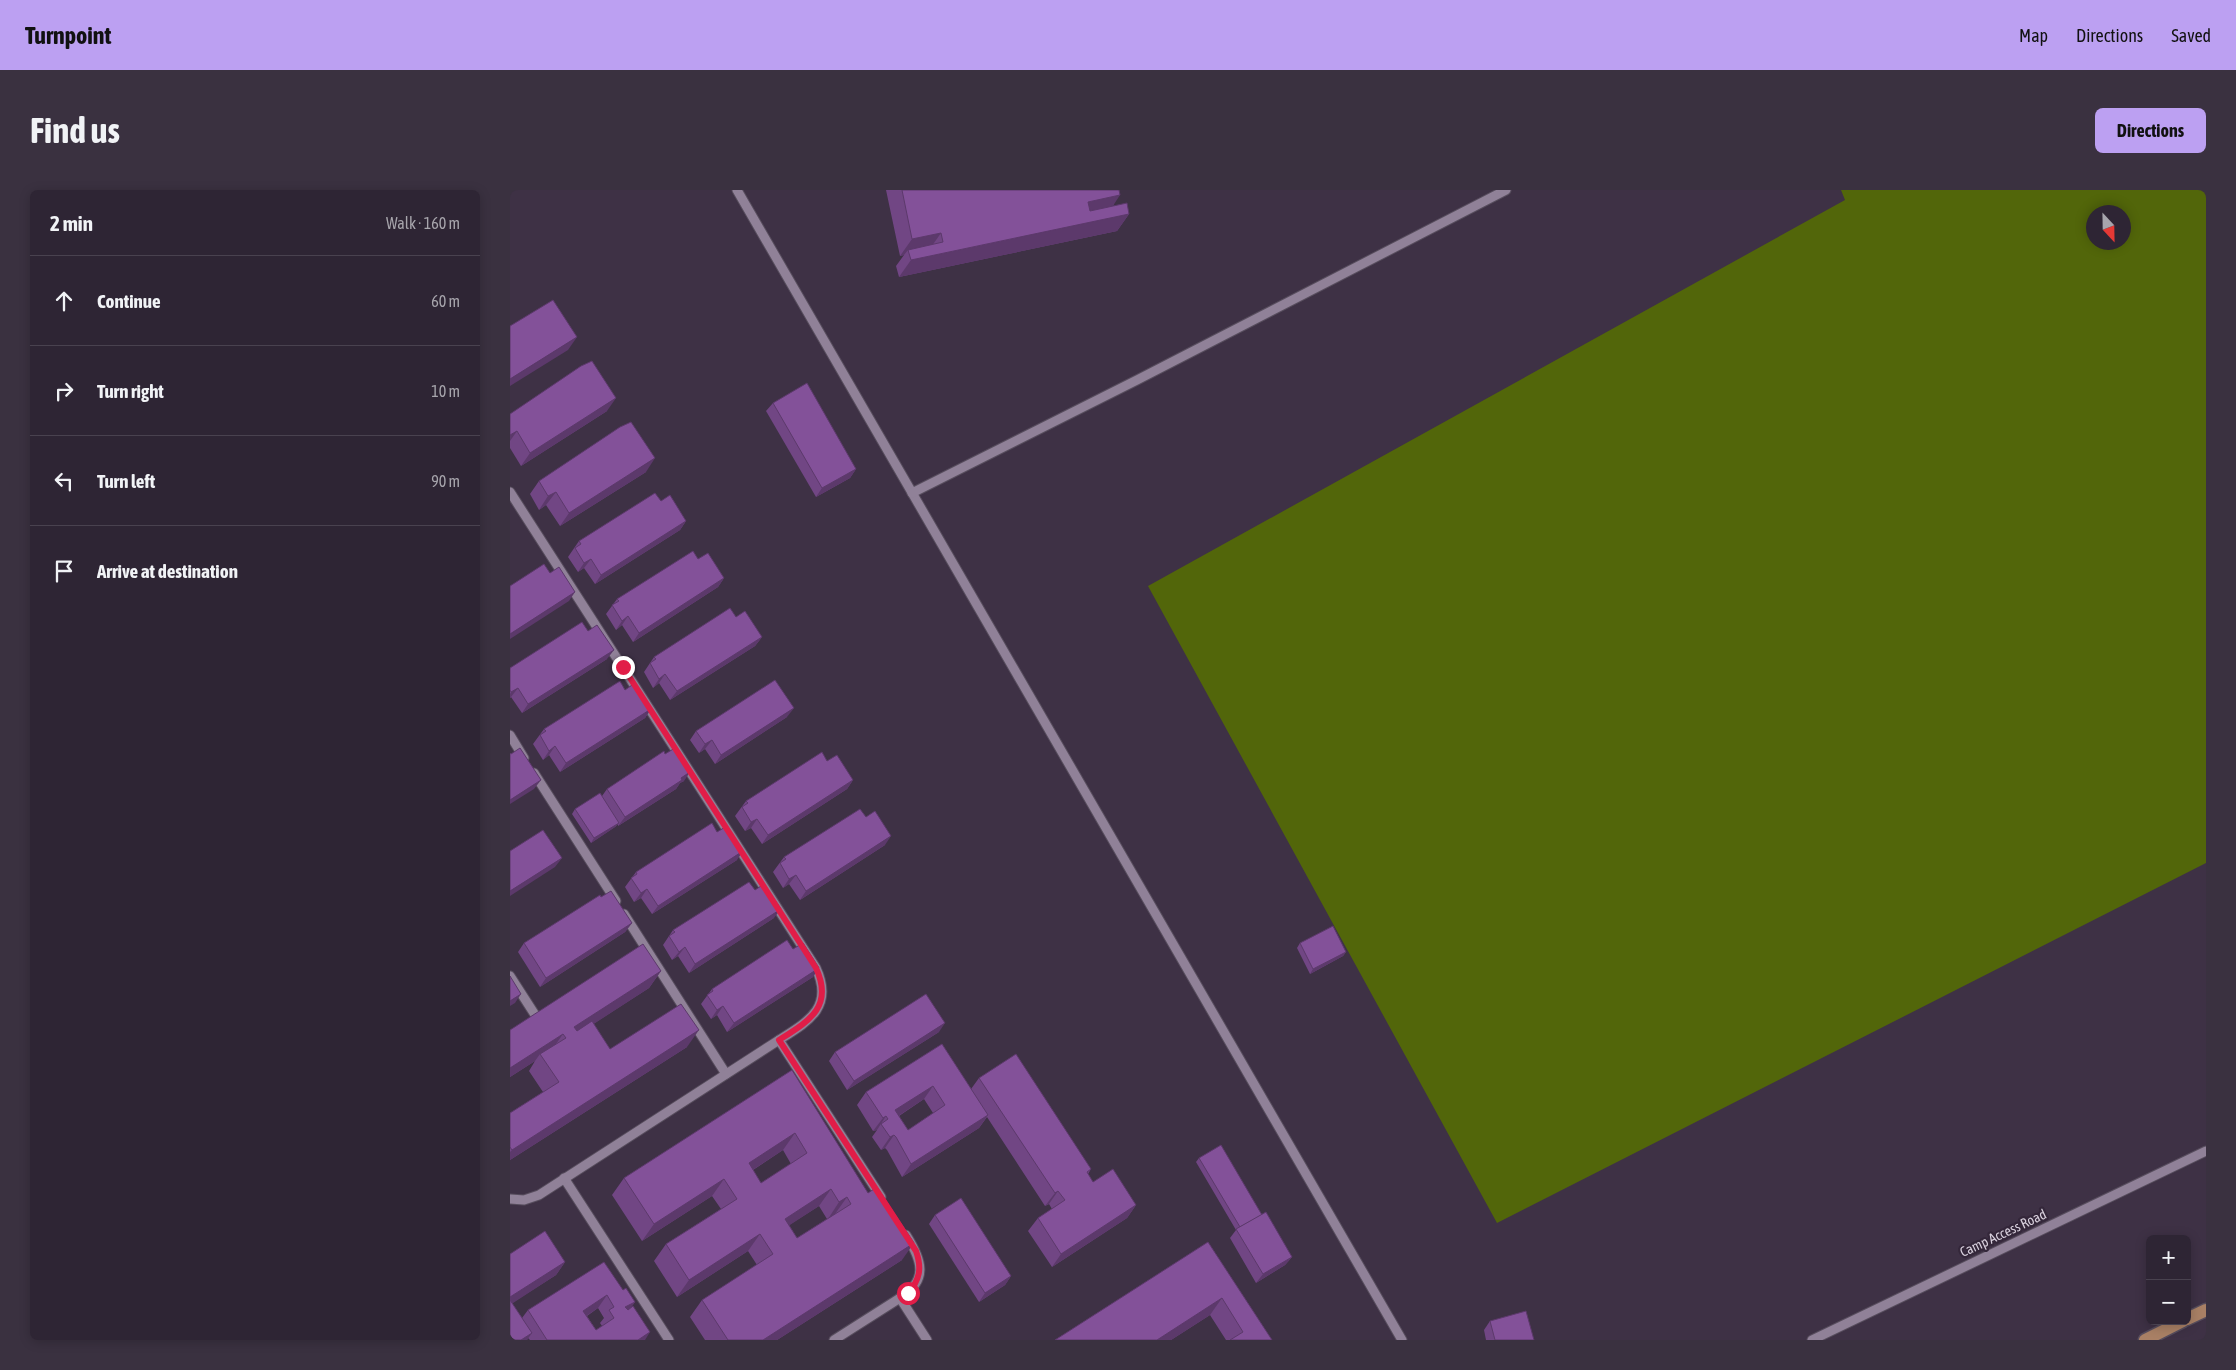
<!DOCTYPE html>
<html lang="en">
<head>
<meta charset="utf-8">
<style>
  :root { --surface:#2e2534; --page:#3a3140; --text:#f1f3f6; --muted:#a7a5ac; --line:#49424f; --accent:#bca0f2 }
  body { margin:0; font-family:"Asap Condensed",sans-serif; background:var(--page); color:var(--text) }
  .controls { position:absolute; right:15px; bottom:15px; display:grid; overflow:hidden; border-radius:8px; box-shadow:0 2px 12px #0003 }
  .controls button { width:45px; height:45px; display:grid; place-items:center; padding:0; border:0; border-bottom:1px solid var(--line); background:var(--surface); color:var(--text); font:25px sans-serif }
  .compass { position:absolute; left:1576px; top:15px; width:45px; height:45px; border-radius:50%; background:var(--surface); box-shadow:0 2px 12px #0003; rotate:158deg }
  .stop { position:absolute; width:15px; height:15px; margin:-11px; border:4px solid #e11d48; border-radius:50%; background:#fff }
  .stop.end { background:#e11d48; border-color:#fff; box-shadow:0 1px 5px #0008 }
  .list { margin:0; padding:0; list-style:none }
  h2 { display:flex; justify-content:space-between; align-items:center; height:65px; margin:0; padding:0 20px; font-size:21px }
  h2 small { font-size:16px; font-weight:400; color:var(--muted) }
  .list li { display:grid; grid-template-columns:32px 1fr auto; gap:15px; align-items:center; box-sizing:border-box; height:90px; padding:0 20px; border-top:1px solid var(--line) }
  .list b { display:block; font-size:19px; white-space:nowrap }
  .list em { font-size:16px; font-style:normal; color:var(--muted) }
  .icon { flex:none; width:28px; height:28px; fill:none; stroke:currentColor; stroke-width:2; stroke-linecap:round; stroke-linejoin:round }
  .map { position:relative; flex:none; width:1696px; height:1150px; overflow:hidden; border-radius:8px }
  header { display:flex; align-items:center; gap:30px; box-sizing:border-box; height:70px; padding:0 25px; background:var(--accent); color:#111 }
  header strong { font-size:24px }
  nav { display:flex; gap:28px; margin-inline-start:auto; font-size:18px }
  .intro { display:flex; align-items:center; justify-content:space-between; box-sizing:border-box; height:120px; padding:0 30px }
  h1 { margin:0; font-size:35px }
  .button { padding:12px 22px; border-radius:8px; background:var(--accent); color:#111; font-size:18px; font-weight:700 }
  main { display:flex; gap:30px; padding:0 30px }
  aside { flex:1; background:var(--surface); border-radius:8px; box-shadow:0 2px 12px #0003 }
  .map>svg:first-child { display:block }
  .green { fill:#52660a; fill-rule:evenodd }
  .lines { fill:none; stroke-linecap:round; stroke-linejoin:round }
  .minor-casing { stroke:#574d5d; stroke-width:11 }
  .major-casing { stroke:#574d5d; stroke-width:15 }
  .minor { stroke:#908198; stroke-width:9 }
  .major { stroke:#a98065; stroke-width:12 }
  .wall { fill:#714684; fill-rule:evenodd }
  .shaded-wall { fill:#5c396b }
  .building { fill:#835199; stroke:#5c396b; fill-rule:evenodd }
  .route { stroke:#e11d48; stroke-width:6 }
  .labels { text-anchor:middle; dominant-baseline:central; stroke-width:4.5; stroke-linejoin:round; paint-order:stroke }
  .street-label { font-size:14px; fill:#d9d1de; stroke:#34273a }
</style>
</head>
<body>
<header>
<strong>Turnpoint</strong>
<nav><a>Map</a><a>Directions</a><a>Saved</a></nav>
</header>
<div class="intro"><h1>Find us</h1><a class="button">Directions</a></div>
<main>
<aside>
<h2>2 min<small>Walk · 160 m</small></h2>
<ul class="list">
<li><svg class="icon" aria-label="ahead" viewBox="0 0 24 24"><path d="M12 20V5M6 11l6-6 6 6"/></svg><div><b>Continue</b></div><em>60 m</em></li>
<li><svg class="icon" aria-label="right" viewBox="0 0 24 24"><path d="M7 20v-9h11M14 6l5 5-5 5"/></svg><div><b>Turn right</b></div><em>10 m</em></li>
<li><svg class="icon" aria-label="left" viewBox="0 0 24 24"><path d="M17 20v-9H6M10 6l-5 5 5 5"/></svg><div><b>Turn left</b></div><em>90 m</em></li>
<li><svg class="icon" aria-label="arrive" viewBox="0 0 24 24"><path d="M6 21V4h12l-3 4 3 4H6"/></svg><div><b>Arrive at destination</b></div></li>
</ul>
</aside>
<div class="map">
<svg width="1696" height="1150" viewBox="0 0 1696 1150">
  <rect width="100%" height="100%" fill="#3e3145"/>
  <path class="green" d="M1331,0h365v673l-709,360 -349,-637 697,-386zM1584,22h30v30h-30z"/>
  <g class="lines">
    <g class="minor-casing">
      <g id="minor">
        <polyline points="227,0 892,1150"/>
        <path d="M0,302l306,476c18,39 -7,53 -37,72l102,157"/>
        <polyline points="402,303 627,190 996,0"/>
        <polyline points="0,545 14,568"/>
        <polyline points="24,583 106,711"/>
        <polyline points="114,724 216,884"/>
        <polyline points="0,786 29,831"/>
        <polyline points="54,988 159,1150"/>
        <polyline points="0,1009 14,1010 29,1005 269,850"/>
        <path d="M396,1045c16,25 23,45 -6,63l27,42"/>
        <polyline points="324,1150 390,1108"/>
        <polyline points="1302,1150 1696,961"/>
      </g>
    </g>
    <g class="major-casing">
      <g id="major">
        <polyline points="1677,1129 1696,1120"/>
        <polyline points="1635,1150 1673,1131"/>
      </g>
    </g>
    <use href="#minor" class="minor"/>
    <use href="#major" class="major"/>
  </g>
  <g class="wall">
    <polygon points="376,0 609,0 603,16 619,24 607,41 389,87 386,76 394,65 390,66"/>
    <polygon points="263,213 346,279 340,288 306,307 256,221"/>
    <polygon points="97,221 11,276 0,258 0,224"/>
    <polygon points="136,282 50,336 36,315 29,320 20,304 29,291"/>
    <polygon points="151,311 176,331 170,340 85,394 74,378 68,382 58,367 69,351"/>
    <polygon points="188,369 214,388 208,397 123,452 112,435 106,440 96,424 107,409"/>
    <polygon points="226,427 252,447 245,456 160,510 149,493 143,498 134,482 144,467"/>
    <polygon points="78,441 97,469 12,523 1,507 0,508 0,478"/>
    <polygon points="115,500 141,519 135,528 50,582 39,565 33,570 23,554 34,539"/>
    <polygon points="277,527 205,574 195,559 189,563 180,550 186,541"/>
    <polygon points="155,564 174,591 170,593 166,599 108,636 108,634 105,637 81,653 62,624 65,619 92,606 97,599"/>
    <polygon points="317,571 343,590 337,599 252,654 241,638 235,641 225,626 236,611"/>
    <polygon points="375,655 290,710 279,694 273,698 263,682 274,667"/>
    <polygon points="227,670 142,724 131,708 124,712 115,697 126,682"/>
    <polygon points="91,707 122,733 115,742 30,797 8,762 14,753"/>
    <polygon points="264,728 179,783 168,766 162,770 153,755 163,740"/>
    <polygon points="790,753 836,762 833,766 800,784 787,758"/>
    <polygon points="151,781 139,798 83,834 100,859 177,857 0,970 0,923 33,902 19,881 25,871 0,887 0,840"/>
    <polygon points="303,787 217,842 207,825 201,829 191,814 202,799"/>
    <polygon points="429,842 337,900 319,871 325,862"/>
    <path d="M432,854l29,45 8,-11 112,91 -3,5 5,8 43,23 -9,13 -75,49 -24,-36 10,-13 14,-9 -3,-5 -4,2 -58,-89 -8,11 -77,49 -15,-27 -2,-2 -4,2 -9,-13 5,-7 -4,1 -16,-26 9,-13zM414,909l9,14 -25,17 -9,-14z"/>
    <path d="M282,880l110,190 -125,80h-72l-15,-23 12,-17 55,-35 -9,-14 -71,46 -23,-36 12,-17 55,-35 -9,-13 -70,45 -30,-46 12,-17zM273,960l8,14 -30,19 -8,-13zM309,1016l8,13 -30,19 -8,-13z"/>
    <polygon points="689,968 752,1025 782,1067 775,1075 746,1093 720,1048 726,1040 686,972"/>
    <polygon points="425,1025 501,1086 495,1095 469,1112 419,1034"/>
    <polygon points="698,1052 762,1150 716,1150 700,1125 661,1150 545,1150"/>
    <path d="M0,1064l55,8 -9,13 -44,28 10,15 6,-8 95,-20 12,12 -5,6 15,32h-115l-2,-2 -1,2h-17zM88,1118l6,10 -4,5 2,3 -6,4 -9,-14z"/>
    <polygon points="980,1131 1024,1150 976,1150 974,1140"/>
  </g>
  <g class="shaded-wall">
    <polygon points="610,5 599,22 566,29 578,12"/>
    <polygon points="619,24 607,41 389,87 401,70"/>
    <polygon points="431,43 419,60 398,60 394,65 390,66 402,49"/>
    <polygon points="67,147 58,160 0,196 0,189"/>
    <polygon points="106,208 97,221 11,276 20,263"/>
    <polygon points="7,241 0,251 0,245"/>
    <polygon points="145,268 136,282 50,336 59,323"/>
    <polygon points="346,279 340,288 306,307 312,298"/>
    <polygon points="46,302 36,315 29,320 38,306"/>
    <polygon points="176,331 170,340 85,394 91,385"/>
    <polygon points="81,369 74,378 68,382 74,373"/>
    <polygon points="214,388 208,397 123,452 129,443"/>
    <polygon points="65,402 59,411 0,449 0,444"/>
    <polygon points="118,426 112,435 106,440 112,431"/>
    <polygon points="252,447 245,456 160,510 167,501"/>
    <polygon points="104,460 97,469 12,523 18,514"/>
    <polygon points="155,484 149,493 143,498 149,489"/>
    <polygon points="8,498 1,507 0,508 0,504 1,502"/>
    <polygon points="284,518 277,527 205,574 211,565"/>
    <polygon points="141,519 135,528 50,582 56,573"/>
    <polygon points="202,550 195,559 189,563 195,554"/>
    <polygon points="45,556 39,565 33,570 39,561"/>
    <polygon points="180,582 174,591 170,593 166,599 108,636 115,627"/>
    <polygon points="31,590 24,599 0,614 0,610"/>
    <polygon points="343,590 337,599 252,654 258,645"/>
    <polygon points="247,629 241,638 235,641 241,632"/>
    <polygon points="109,633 105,637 81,653 84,648"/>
    <polygon points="381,646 375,655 290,710 296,701"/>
    <polygon points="233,661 227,670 142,724 148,716"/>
    <polygon points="52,668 45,677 0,706 0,701"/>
    <polygon points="286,685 279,694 273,698 279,689"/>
    <polygon points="137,699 131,708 124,712 131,703"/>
    <polygon points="271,719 264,728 179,783 185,774"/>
    <polygon points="122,733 115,742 30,797 36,788"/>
    <polygon points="175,757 168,766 162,770 169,762"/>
    <polygon points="836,762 833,766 800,784 803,779"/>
    <polygon points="309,778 303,787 217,842 224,833"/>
    <polygon points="151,781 139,798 53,854 64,837"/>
    <polygon points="11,804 5,813 0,816 0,811"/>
    <polygon points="213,816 207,825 201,829 207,820"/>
    <polygon points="435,833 429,842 337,900 344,891"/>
    <polygon points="189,840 177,857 0,970 0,962 2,960"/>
    <polygon points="53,844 41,861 30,864 25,871 0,887 0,878"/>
    <polygon points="423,896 414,909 376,934 385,920"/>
    <polygon points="478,925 469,938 392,987 401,974"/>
    <polygon points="376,926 367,940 363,941 373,928"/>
    <polygon points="285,943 273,960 227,990 239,973"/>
    <polygon points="384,945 375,958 371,960 380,947"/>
    <polygon points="214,989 202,1006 132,1051 144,1034"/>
    <polygon points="321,999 309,1016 263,1046 275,1029"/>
    <polygon points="548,1001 539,1014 535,1016 545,1003"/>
    <polygon points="337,1007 325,1024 318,1029 329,1012"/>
    <polygon points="626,1015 617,1028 542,1077 551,1064"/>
    <polygon points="250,1044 238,1061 167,1107 179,1090"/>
    <polygon points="404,1053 392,1070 267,1150 253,1150"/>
    <polygon points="782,1067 775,1075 746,1093 753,1084"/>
    <polygon points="55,1072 46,1085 0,1115 0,1107"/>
    <polygon points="501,1086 495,1095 469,1112 475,1103"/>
    <polygon points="97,1105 88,1118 64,1134 73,1121"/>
    <polygon points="712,1108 700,1125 661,1150 647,1150"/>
    <polygon points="125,1112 116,1125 115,1117"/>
    <polygon points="140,1142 135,1150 128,1150"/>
    <polygon points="22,1143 17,1150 11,1150"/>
  </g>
  <g class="building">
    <polygon points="392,0 609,0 610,5 578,12 580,21 617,13 619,24 401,70 398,60 433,52 431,43 402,49"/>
    <polygon points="43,110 67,147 0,189 0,136"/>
    <polygon points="82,171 106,208 20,263 7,241 0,245 0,224 71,176"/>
    <polygon points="297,193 346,279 312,298 263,213"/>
    <polygon points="121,232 145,268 59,323 46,302 38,306 29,291 110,237"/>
    <polygon points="145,303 151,311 160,305 176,331 91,385 81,369 74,373 65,358 71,354 69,351"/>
    <polygon points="183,361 188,369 198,363 214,388 129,443 118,426 112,431 102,415 109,411 107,409"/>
    <polygon points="34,374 40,383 49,377 65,402 0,444 0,396"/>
    <polygon points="220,418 226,427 235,421 252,447 167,501 155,484 149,489 140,473 146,469 144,467"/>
    <polygon points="72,432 78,441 87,435 104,460 18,514 8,498 1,502 0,500 0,478"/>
    <polygon points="265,490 284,518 211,565 202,550 195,554 186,541"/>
    <polygon points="110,491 115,500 125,493 141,519 56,573 45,556 39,561 30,545 36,541 34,539"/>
    <polygon points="10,558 31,590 0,610 0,563 1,564"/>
    <polygon points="165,558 180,582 171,588 172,590 115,627 97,599 154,561 155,564"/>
    <polygon points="312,562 317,571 327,565 343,590 258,645 247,629 241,632 232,617 238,613 236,611"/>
    <polygon points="90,603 109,633 84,648 65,619"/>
    <polygon points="350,619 356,627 365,621 381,646 296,701 286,685 279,689 270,673 276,669 274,667"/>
    <polygon points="202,633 207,642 217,636 233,661 148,716 137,699 131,703 121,688 127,684 126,682"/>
    <polygon points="33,640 52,668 0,701 0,661"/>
    <polygon points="239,692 245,700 254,694 271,719 185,774 175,757 169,762 159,746 165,742 163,740"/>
    <polygon points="101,701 122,733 36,788 14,753 90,705 91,707"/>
    <polygon points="823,736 836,762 803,779 790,753"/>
    <polygon points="277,750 283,759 293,753 309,778 224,833 213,816 207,820 197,805 203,801 202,799"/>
    <polygon points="133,754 151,781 64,837 67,841 82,831 100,859 171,814 189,840 2,960 0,957 0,923 49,892 30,864 56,848 53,844 0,878 0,840"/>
    <polygon points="0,786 11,804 0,811"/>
    <polygon points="416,804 435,833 344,891 325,862"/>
    <path d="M432,854l46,71 -77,49 -15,-27 -2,-2 -4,2 -9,-13 7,-5 -2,-3 -3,2 -17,-26zM423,896l12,19 -37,25 -13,-20z"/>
    <polygon points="506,864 581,979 577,982 583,992 603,979 626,1015 551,1064 528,1028 555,1010 548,1001 545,1003 469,888"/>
    <path d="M282,880l76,123 9,-6 37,56 -151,97h-35l-26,-40 71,-46 -13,-20 -71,46 -23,-36 71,-45 -13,-20 -70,45 -30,-46zM285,943l12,20 -46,30 -12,-20zM321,999l8,13 8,-5 4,7 -54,34 -12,-19z"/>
    <polygon points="711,955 752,1025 730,1037 689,968"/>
    <polygon points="451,1008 501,1086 475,1103 425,1025"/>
    <polygon points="756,1022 782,1067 753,1084 726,1039"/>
    <polygon points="35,1041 55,1072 0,1107 0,1064"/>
    <polygon points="698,1052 762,1150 720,1150 733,1142 712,1108 647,1150 545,1150"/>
    <path d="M94,1072l19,28 3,-2 9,14 -10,5 3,3 5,-4 17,26 -12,8h-91l-19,-30zM97,1105l7,12 -5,3 5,8 -18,12 -13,-19z"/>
    <polygon points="0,1110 22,1143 11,1150 0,1150"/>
    <polygon points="1016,1121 1024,1150 985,1150 980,1131"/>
  </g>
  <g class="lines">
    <path class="route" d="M113,477l193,301c18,39 -7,53 -37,72l137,211c6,17 4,29 -8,42"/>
  </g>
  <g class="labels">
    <g class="street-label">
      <text transform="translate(1493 1043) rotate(-25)">Camp Access Road</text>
    </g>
  </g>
</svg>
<div class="controls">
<button>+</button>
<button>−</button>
</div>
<svg class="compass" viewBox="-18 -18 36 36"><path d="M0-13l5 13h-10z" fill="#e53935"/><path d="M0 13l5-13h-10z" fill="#a7a5ac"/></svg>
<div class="stop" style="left:398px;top:1103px"></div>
<div class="stop end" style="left:113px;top:477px"></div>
</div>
</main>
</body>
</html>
